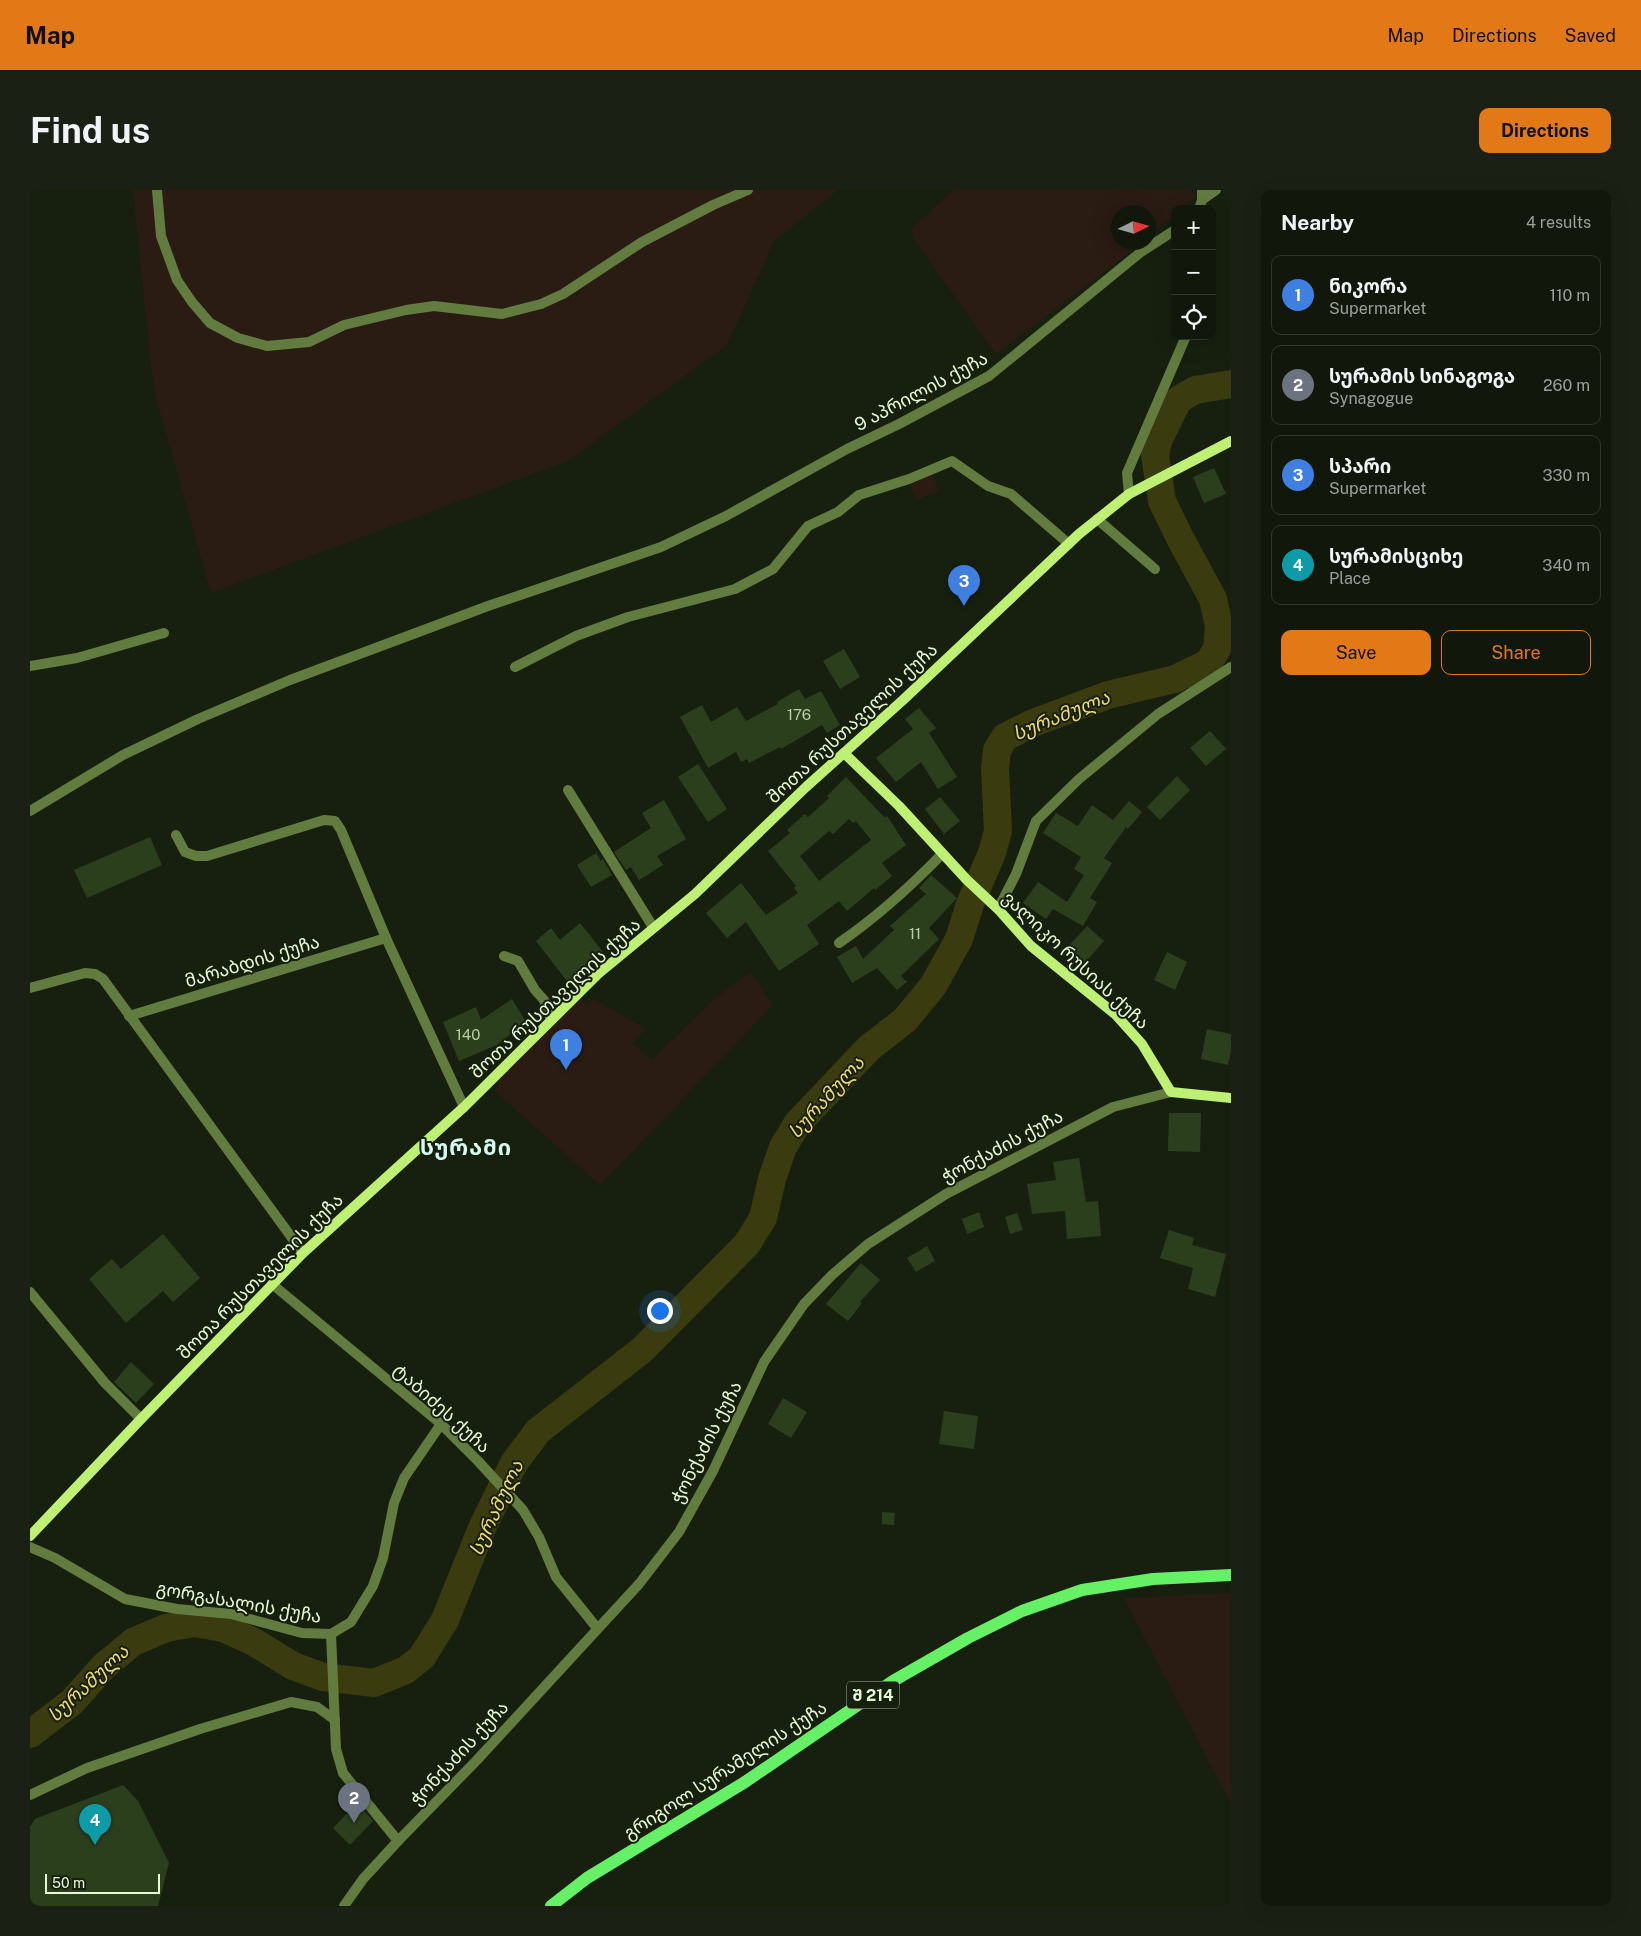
<!DOCTYPE html>
<html lang="en">
<head>
<meta charset="utf-8">
<style>
  :root { --surface:#11180b; --page:#1a2114; --text:#f1f3f6; --muted:#9ca09d; --line:#30372c; --accent:#e37916 }
  body { margin:0; font-family:"Public Sans","Noto Sans Georgian",sans-serif; background:var(--page); color:var(--text) }
  .controls { position:absolute; right:15px; top:15px; display:grid; overflow:hidden; border-radius:10px; box-shadow:0 5px 20px #0002 }
  .controls button { width:45px; height:45px; display:grid; place-items:center; padding:0; border:0; border-bottom:1px solid var(--line); background:var(--surface); color:var(--text); font:25px sans-serif }
  .compass { position:absolute; left:1081px; top:15px; width:45px; height:45px; border-radius:50%; background:var(--surface); box-shadow:0 5px 20px #0002; rotate:85deg }
  .scale { position:absolute; left:15px; bottom:12px; width:115px; box-sizing:border-box; padding-left:5px; border:2px solid #e7fbd3; border-top:0; font-size:14px; line-height:18px; white-space:nowrap; color:#e7fbd3; -webkit-text-stroke:4px #17200f; paint-order:stroke }
  .you { position:absolute; left:629px; top:1120px; width:18px; height:18px; margin:-12px; border:4px solid #fff; border-radius:50%; background:#1a73e8; box-shadow:0 0 0 8px #1a73e833 }
  .badge { display:grid; place-items:center; width:32px; height:32px; border-radius:50%; background:var(--accent); color:#fff; font-size:16px; font-weight:700 }
  .pin { position:absolute; translate:-50% -41px; filter:drop-shadow(0 1px 2px #0008) }
  .pin::after { content:''; position:absolute; top:26px; width:18px; height:15px; background:inherit; clip-path:polygon(0 0,100% 0,50% 100%) }
  .list { margin:0; padding:0; list-style:none }
  h2 { display:flex; justify-content:space-between; align-items:center; height:65px; margin:0; padding:0 20px; font-size:21px }
  h2 small { font-size:16px; font-weight:400; color:var(--muted) }
  .list li { display:grid; grid-template-columns:32px 1fr auto; gap:15px; align-items:center; box-sizing:border-box; height:80px; margin:0 10px 10px; padding:0 10px; border:1px solid var(--line); border-radius:10px }
  .list b { display:block; font-size:19px; white-space:nowrap }
  .list p { margin:0; font-size:16px; white-space:nowrap; color:var(--muted) }
  .list em { font-size:16px; font-style:normal; color:var(--muted) }
  .actions { display:flex; gap:10px; padding:15px 20px }
  .actions a { flex:1; padding:11px 0; border:1px solid var(--accent); border-radius:10px; text-align:center; font-size:18px; color:var(--accent) }
  .actions .main { background:var(--accent); color:#111 }
  .icon { flex:none; width:28px; height:28px; fill:none; stroke:currentColor; stroke-width:2; stroke-linecap:round; stroke-linejoin:round }
  .map { position:relative; flex:none; width:1201px; height:1716px; overflow:hidden; border-radius:10px }
  header { display:flex; align-items:center; gap:30px; box-sizing:border-box; height:70px; padding:0 25px; background:var(--accent); color:#111 }
  header strong { font-size:24px }
  nav { display:flex; gap:28px; margin-inline-start:auto; font-size:18px }
  .intro { display:flex; align-items:center; justify-content:space-between; box-sizing:border-box; height:120px; padding:0 30px }
  h1 { margin:0; font-size:35px }
  .button { padding:12px 22px; border-radius:10px; background:var(--accent); color:#111; font-size:18px; font-weight:700 }
  main { display:flex; gap:30px; padding:0 30px }
  aside { flex:1; background:var(--surface); border-radius:10px; box-shadow:0 5px 20px #0002 }
  .map>svg:first-child { display:block }
  .green { fill:#2a1b13 }
  .lines { fill:none; stroke-linecap:round; stroke-linejoin:round }
  .river { stroke:#3a3b0e; stroke-width:28 }
  .building { fill:#2c3f1d; fill-rule:evenodd }
  .street { stroke:#627b3f; stroke-width:10 }
  .secondary { stroke:#bef173; stroke-width:10 }
  .primary { stroke:#65f066; stroke-width:12 }
  .labels { text-anchor:middle; dominant-baseline:central; stroke-width:4; stroke-linejoin:round; paint-order:stroke }
  .number-label { font-size:15px; fill:#b8cca6 }
  .shield { fill:#17200f; stroke:#a9b998; stroke-width:1 }
  .shield-label { font-size:16px; font-weight:bold; fill:#e7fbd3 }
  .street-label { font-size:18px; fill:#e7fbd3; stroke:#17200f }
  .water-label { font-size:19px; font-style:italic; fill:#f1dc6b; stroke:#17200f }
  .district-label { font-size:22px; font-weight:bold; letter-spacing:1px; fill:#d5fbf1; stroke:#17200f }
</style>
</head>
<body>
<header>
<strong>Map</strong>
<nav><a>Map</a><a>Directions</a><a>Saved</a></nav>
</header>
<div class="intro"><h1>Find us</h1><a class="button">Directions</a></div>
<main>
<div class="map">
<svg width="1201" height="1716" viewBox="0 0 1201 1716">
  <rect width="100%" height="100%" fill="#17200f"/>
  <g class="green">
    <polygon points="103,0 808,0 744,51 697,155 538,271 181,403 123,197"/>
    <polygon points="924,0 1160,0 1166,6 1151,19 1145,19 1145,24 1119,47 1118,22 1088,22 1088,52 1112,53 966,164 883,48 882,38"/>
    <polygon points="902,284 909,301 886,310 880,293"/>
    <polygon points="721,783 743,815 570,995 466,902 469,886 546,806 557,815 564,809 616,839 602,853 622,870 686,807"/>
    <polygon points="1201,1403 1201,1614 1094,1408"/>
  </g>
  <g class="lines">
    <polyline class="river" points="0,1544 42,1512 73,1477 103,1452 136,1438 164,1433 193,1438 224,1452 263,1476 293,1487 344,1493 376,1480 392,1467 415,1430 452,1338 484,1273 508,1241 612,1160 717,1054 733,1028 742,989 753,957 767,934 839,858 875,830 903,796 929,749 940,714 962,663 968,641 965,578 967,560 975,547 1003,533 1078,505 1145,489 1178,473 1187,459 1189,436 1183,409 1150,348 1132,311 1125,265 1128,251 1148,210 1165,200 1201,194"/>
  </g>
  <g class="building">
    <polygon points="1184,278 1196,304 1174,313 1163,287"/>
    <polygon points="814,459 830,487 810,499 793,471"/>
    <polygon points="769,499 775,509 791,501 810,535 797,543 792,535 751,559 750,557 719,573 717,569 711,572 706,562 678,578 650,527 672,515 681,532 707,517 716,531 748,514 747,512"/>
    <polygon points="889,518 906,538 899,543 927,587 908,599 891,572 866,592 846,568 883,539 875,529"/>
    <polygon points="1180,541 1196,559 1176,576 1160,558"/>
    <polygon points="668,574 697,619 678,632 648,587"/>
    <polygon points="1147,586 1160,600 1130,630 1117,617"/>
    <path d="M816,587l39,41 2,-2 19,29 -24,18 10,13 -17,14 -1,-2 -27,23 -8,-10 -32,24 12,19 -40,27 -33,-49 -19,16 -21,-25 35,-30 25,32 32,-22 -4,-5 2,-2 -28,-35 22,-18 -3,-3 18,-16 3,3 21,-19 -2,-2zM819,629l4,4 3,-2 15,19 -52,41 -19,-25 29,-25 4,3z"/>
    <polygon points="910,607 930,631 914,644 895,619"/>
    <polygon points="634,610 656,649 627,666 633,675 609,690 601,677 596,680 584,662 621,638 612,623"/>
    <polygon points="1099,611 1112,622 1098,639 1096,637 1074,668 1082,673 1060,708 1067,712 1053,736 1023,719 1016,729 993,713 1008,692 1037,712 1054,685 1044,679 1051,667 1013,643 1026,623 1048,636 1062,615 1083,630"/>
    <polygon points="120,647 132,675 57,708 44,680"/>
    <polygon points="566,663 571,671 573,669 582,685 561,697 547,675"/>
    <polygon points="901,685 927,708 899,738 909,749 871,786 877,792 867,800 847,778 822,793 807,767 826,756 833,769 864,740 860,736 896,704 889,698"/>
    <polygon points="550,733 573,762 552,779 556,783 540,795 506,751 521,738 530,750"/>
    <polygon points="1057,736 1074,751 1051,777 1034,761"/>
    <polygon points="1137,762 1157,772 1145,800 1124,790"/>
    <polygon points="482,809 496,832 467,855 429,871 413,832 446,817 451,830"/>
    <polygon points="1177,839 1201,844 1201,861 1198,875 1171,869"/>
    <polygon points="1139,923 1171,923 1170,962 1138,961"/>
    <polygon points="1049,968 1056,1012 1068,1011 1071,1046 1037,1049 1035,1021 1002,1024 997,994 1026,990 1023,972"/>
    <polygon points="949,1022 954,1037 937,1044 932,1029"/>
    <polygon points="987,1023 993,1040 980,1044 975,1027"/>
    <polygon points="1139,1040 1164,1048 1162,1055 1196,1064 1185,1107 1158,1099 1163,1078 1130,1068"/>
    <polygon points="133,1044 170,1088 143,1112 133,1101 96,1133 59,1089 82,1069 91,1079"/>
    <polygon points="897,1056 905,1071 886,1082 877,1068"/>
    <polygon points="831,1073 850,1090 830,1112 832,1113 818,1131 796,1114"/>
    <polygon points="101,1172 124,1194 106,1213 84,1192"/>
    <polygon points="753,1208 777,1222 761,1248 738,1234"/>
    <polygon points="914,1221 948,1226 944,1259 909,1254"/>
    <polygon points="852,1322 865,1323 864,1335 852,1334"/>
    <polygon points="93,1595 108,1611 139,1673 128,1716 0,1716 0,1637 5,1629"/>
    <polygon points="330,1616 343,1631 320,1655 303,1638 321,1619 324,1622"/>
  </g>
  <g class="lines">
    <g class="street">
      <polyline points="127,0 131,46 147,90 162,112 180,133 208,148 237,156 279,152 314,135 376,120 404,116 472,124 511,114 533,104 612,52 683,15 718,0"/>
      <polyline points="1172,10 1186,0"/>
      <polyline points="1169,19 1172,10 1172,0"/>
      <polyline points="1099,304 1097,283 1156,146"/>
      <polyline points="1067,329 1125,379"/>
      <polyline points="0,476 47,468 134,443"/>
      <polyline points="485,477 546,446 598,427 705,399 743,379 778,336 808,322 829,305 879,289 922,271 958,296 981,304 1039,354"/>
      <polyline points="538,600 623,737"/>
      <polyline points="0,621 93,565 168,529 260,490 458,416 631,357 696,326 817,259 869,234 959,186 1111,62 1145,40"/>
      <polyline points="146,645 155,662 166,666 177,666 294,630 305,631 311,640 356,748 434,917"/>
      <polyline points="968,719 986,684 1006,631 1049,589 1128,524 1201,477"/>
      <path d="M809,753c38,-26 71,-56 103,-89"/>
      <polyline points="474,766 488,771 505,800 514,810 521,830"/>
      <polyline points="0,798 55,783 65,784 73,789 273,1063"/>
      <polyline points="99,826 356,748"/>
      <polyline points="242,1094 411,1234 448,1271 493,1320 509,1347 526,1387 567,1438"/>
      <polyline points="0,1102 75,1193 111,1229"/>
      <polyline points="0,1357 25,1368 95,1409 147,1419 201,1424 272,1443 301,1444 321,1432 343,1396 353,1368 364,1313 374,1288 411,1234"/>
      <polyline points="301,1444 306,1559 313,1583 368,1651"/>
      <polyline points="0,1605 57,1578 170,1539 261,1512 287,1517 305,1530"/>
      <polyline points="314,1716 333,1689 368,1651 447,1570 609,1394 649,1342 683,1281 734,1172 774,1114 802,1085 838,1054 916,1004 1083,917 1141,902"/>
    </g>
    <g class="secondary">
      <polyline points="814,563 869,616 937,690 968,719 1001,756 1085,824 1112,854 1141,902 1201,908"/>
      <polyline points="0,1346 111,1229 273,1063 434,917 568,784 665,704 776,597 873,510 1049,344 1099,304 1201,251"/>
    </g>
    <polyline class="primary" points="521,1716 557,1688 715,1592 863,1491 938,1448 992,1421 1052,1400 1123,1389 1201,1385"/>
  </g>
  <g class="labels">
    <g class="number-label">
      <text x="769" y="524">176</text>
      <text x="885" y="743">11</text>
      <text x="438" y="844">140</text>
    </g>
    <rect class="shield" x="817" y="1491.5" width="52" height="27" rx="4"/>
    <g class="shield-label">
      <text x="843" y="1505">შ 214</text>
    </g>
    <g class="street-label">
      <text transform="translate(891 201) rotate(-28)">9 აპრილის ქუჩა</text>
      <text transform="translate(822 533) rotate(-43)">შოთა რუსთაველის ქუჩა</text>
      <text transform="translate(1046 770) rotate(43)">ვალიკო რუსიას ქუჩა</text>
      <text transform="translate(222 771) rotate(-17)">მარაბდის ქუჩა</text>
      <text transform="translate(525 808) rotate(-43)">შოთა რუსთაველის ქუჩა</text>
      <text transform="translate(972 956) rotate(-28)">ჭონქაძის ქუჩა</text>
      <text transform="translate(230 1086) rotate(-45)">შოთა რუსთაველის ქუჩა</text>
      <text transform="translate(412 1218) rotate(42)">ტაბიძეს ქუჩა</text>
      <text transform="translate(676 1252) rotate(-63)">ჭონქაძის ქუჩა</text>
      <text transform="translate(209 1412) rotate(10)">გორგასალის ქუჩა</text>
      <text transform="translate(429 1563) rotate(-47)">ჭონქაძის ქუჩა</text>
      <text transform="translate(695 1580) rotate(-33)">გრიგოლ სურამელის ქუჩა</text>
    </g>
    <g class="water-label">
      <text transform="translate(1031 525) rotate(-22)">სურამულა</text>
      <text transform="translate(796 907) rotate(-48)">სურამულა</text>
      <text transform="translate(466 1318) rotate(-65)">სურამულა</text>
      <text transform="translate(58 1493) rotate(-43)">სურამულა</text>
    </g>
    <g class="district-label">
      <text x="436" y="957">სურამი</text>
    </g>
  </g>
</svg>
<div class="controls">
<button>+</button>
<button>−</button>
<button><svg class="icon" aria-label="locate" viewBox="0 0 24 24"><circle cx="12" cy="12" r="6"/><path d="M12 2v4M12 18v4M2 12h4M18 12h4"/></svg></button>
</div>
<svg class="compass" viewBox="-18 -18 36 36"><path d="M0-13l5 13h-10z" fill="#e53935"/><path d="M0 13l5-13h-10z" fill="#9ca09d"/></svg>
<div class="scale">50 m</div>
<div class="you"></div>
<div class="pin badge" style="left:536px;top:880px;background:#3f7fe0">1</div>
<div class="pin badge" style="left:324px;top:1633px;background:#6b7280">2</div>
<div class="pin badge" style="left:934px;top:416px;background:#3f7fe0">3</div>
<div class="pin badge" style="left:65px;top:1655px;background:#0f9aa8">4</div>
</div>
<aside>
<h2>Nearby<small>4 results</small></h2>
<ul class="list">
<li><span class="badge" style="background:#3f7fe0">1</span><div><b>ნიკორა</b><p>Supermarket</p></div><em>110 m</em></li>
<li><span class="badge" style="background:#6b7280">2</span><div><b>სურამის სინაგოგა</b><p>Synagogue</p></div><em>260 m</em></li>
<li><span class="badge" style="background:#3f7fe0">3</span><div><b>სპარი</b><p>Supermarket</p></div><em>330 m</em></li>
<li><span class="badge" style="background:#0f9aa8">4</span><div><b>სურამისციხე</b><p>Place</p></div><em>340 m</em></li>
</ul>
<div class="actions"><a class="main">Save</a><a>Share</a></div>
</aside>
</main>
</body>
</html>
